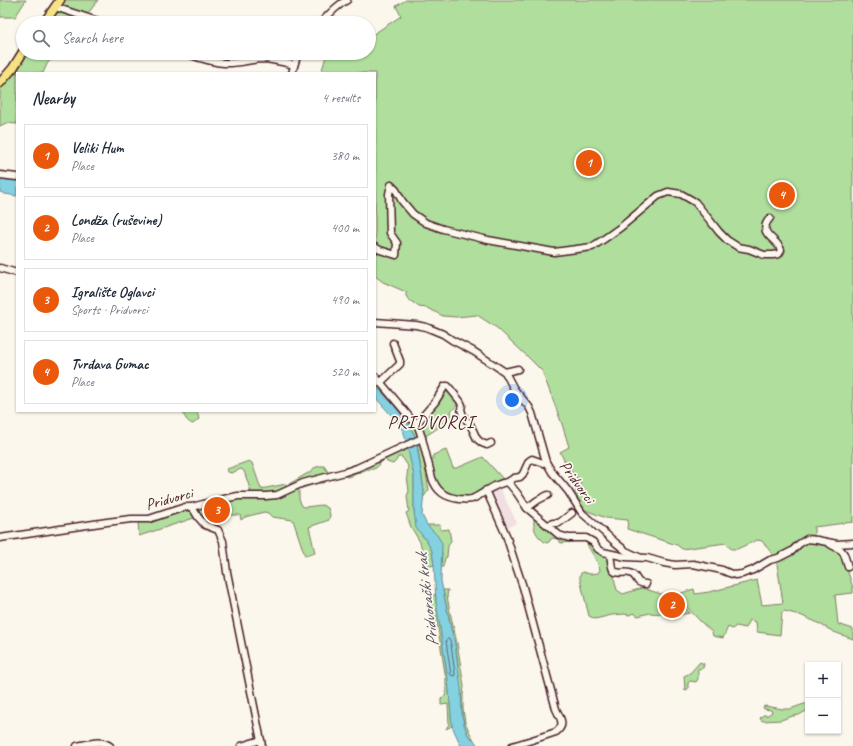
<!DOCTYPE html>
<html lang="en">
<head>
<meta charset="utf-8">
<style>
  :root { --surface:#fff; --page:#f2f2f3; --text:#1f2937; --muted:#747a83; --line:#e0e1e3; --accent:#ea580c }
  body { margin:0; font-family:Caveat,sans-serif; background:var(--page); color:var(--text) }
  .controls { position:absolute; right:12px; bottom:12px; display:grid; overflow:hidden; border-radius:0px; box-shadow:0 1px 3px #0004 }
  .controls button { width:36px; height:36px; display:grid; place-items:center; padding:0; border:0; border-bottom:1px solid var(--line); background:var(--surface); color:var(--text); font:20px sans-serif }
  .you { position:absolute; left:512px; top:400px; width:14px; height:14px; margin:-10px; border:3px solid #fff; border-radius:50%; background:#1a73e8; box-shadow:0 0 0 6px #1a73e833 }
  .badge { display:grid; place-items:center; width:26px; height:26px; border-radius:50%; background:var(--accent); color:#fff; font-size:13px; font-weight:700 }
  .pin { position:absolute; translate:-50% -50%; border:2px solid #fff; box-shadow:0 1px 4px #0006 }
  .list { margin:0; padding:0; list-style:none }
  h2 { display:flex; justify-content:space-between; align-items:center; height:52px; margin:0; padding:0 16px; font-size:17px }
  h2 small { font-size:13px; font-weight:400; color:var(--muted) }
  .list li { display:grid; grid-template-columns:26px 1fr auto; gap:12px; align-items:center; box-sizing:border-box; height:64px; margin:0 8px 8px; padding:0 8px; border:1px solid var(--line); border-radius:0px }
  .list b { display:block; font-size:15px; white-space:nowrap }
  .list p { margin:0; font-size:13px; white-space:nowrap; color:var(--muted) }
  .list em { font-size:13px; font-style:normal; color:var(--muted) }
  .icon { flex:none; width:22px; height:22px; fill:none; stroke:currentColor; stroke-width:2; stroke-linecap:round; stroke-linejoin:round }
  .map { position:relative; flex:none; width:853px; height:746px; overflow:hidden }
  .search { position:absolute; background:var(--surface); box-shadow:0 1px 3px #0004; left:16px; top:16px; width:360px; height:44px; display:flex; align-items:center; gap:10px; box-sizing:border-box; padding:0 14px; border-radius:22px; color:var(--muted); font-size:15px }
  .panel { position:absolute; background:var(--surface); box-shadow:0 1px 3px #0004; left:16px; top:72px; width:360px; height:340px; border-radius:0px }
  .map>svg:first-child { display:block }
  .built { fill:#f1e0e2 }
  .green { fill:#b0de9d; stroke:#7d7e64 }
  .water { fill:#83d1e1; stroke:#6c8a98 }
  .lines { fill:none; stroke-linecap:round; stroke-linejoin:round }
  .shore { stroke:#616674; stroke-width:1 }
  .minor-casing { stroke:#4a1f2b; stroke-width:9 }
  .major-casing { stroke:#4a1f2b; stroke-width:11 }
  .minor { stroke:#fbf7ec; stroke-width:6 }
  .major { stroke:#f4e382; stroke-width:8 }
  .labels { text-anchor:middle; dominant-baseline:central; stroke-width:3.5; stroke-linejoin:round; paint-order:stroke }
  .street-label { font-size:16px; fill:#4a1f2b; stroke:#fbf7ec }
  .water-label { font-size:17px; font-style:italic; fill:#5b5462; stroke:#fbf7ec }
  .quarter-label { font-size:18px; letter-spacing:1px; fill:#4a1f2b; stroke:#fbf7ec }
</style>
</head>
<body>
<div class="map">
<svg width="853" height="746" viewBox="0 0 853 746">
  <rect width="100%" height="100%" fill="#fbf7ec"/>
  <filter id="ink" filterUnits="userSpaceOnUse"><feTurbulence type="fractalNoise" baseFrequency=".025" numOctaves="2"/><feDisplacementMap in="SourceGraphic" scale="8" xChannelSelector="R" yChannelSelector="G"/><feConvolveMatrix kernelMatrix="1 2 1 2 8 2 1 2 1" color-interpolation-filters="sRGB"/></filter>
  <g filter="url(#ink)">
    <polygon class="built" points="499,486 517,523 505,529 488,491"/>
    <g class="green">
      <polygon points="0,0 26,0 15,17 0,17"/>
      <polygon points="65,0 98,0 87,15 64,7 62,5"/>
      <path d="M406,0h447v522l-39,5v14l11,3 17,9 11,35v5l-18,2 3,29 15,5v10l-19,-7 -18,-10 -16,-7 -16,-4 -2,1 -2,23 -23,-3 -1,-10 -6,-2 -4,8 -10,-2 -4,3 -4,-2 -5,11 -10,-2 -1,-4 -11,-10 -17,-18 -4,-2 10,11 -13,2 -27,-2 -12,3 -4,-3 -5,2 -4,-1 -13,1 -17,4 -6,-3 -9,-37v-4l2,-3 8,2 8,-1 2,-3c-3,-11 -9,-17 -13,-26l1,-4c5,4 17,11 20,16 5,9 6,25 9,34l6,4 19,-6 19,6 14,-1 3,1 16,-5 1,5 14,-2 48,-12 5,25 21,-2 -6,-39 -7,-13 -8,-10 -5,-1 -20,9h-6l-5,-6 -44,6 -5,-4 -50,-16 1,-9 -22,-2 -21,-8 -11,-16 7,-11 -14,-17 -7,-14 9,-5 -7,-23 -20,-53 -15,-15 -30,-28 -20,-13 -21,2 -13,-1 -16,-8 -8,-1 -11,-8 -2,-3v-4l-23,-10 -8,-6v-203h-54l6,-20h42v-16l32,-21 -5,-10z"/>
      <polygon points="57,12 84,19 81,23 49,23"/>
      <polygon points="27,53 56,53 47,64 43,73 17,73 17,124 6,123 0,126 0,87 5,82"/>
      <path d="M375,381l41,46 3,7 -3,5c-7,-18 -27,-41 -41,-53z"/>
      <polygon points="447,388 450,390 457,403 457,405 451,412 453,415 443,421 441,426 424,437 420,425 420,421"/>
      <path d="M183,411h14l2,8 -6,5c-6,-2 -9,-7 -10,-13z"/>
      <polygon points="417,442 421,442 424,453 423,454 423,457 429,490 425,495 423,498 424,491"/>
      <polygon points="408,446 414,476 414,511 421,534 426,540 432,551 434,565 427,567 425,564 427,560 427,554 422,550 420,542 411,527 406,513 409,511 407,496 409,491 407,476 408,466 402,457 398,457 396,461 393,464 387,462 384,458"/>
      <polygon points="446,450 453,468 457,468 483,457 504,480 469,498 446,495 435,481 430,462 433,459 433,455"/>
      <path d="M382,459l1,2 -4,3c-2,5 -7,6 -12,5l-15,7 -4,1 -4,-1 -18,5 -3,2h-4l-20,6v10l3,7 3,1 17,-2 6,3 2,7 -1,5 -20,7 6,26 -10,3 -12,-36 -21,-3 -4,-4 -4,-1 -19,5 -4,3 -1,-5h-8l-12,3v3l-6,3h-7c-4,-5 -11,-10 -9,-17l42,-9h25z"/>
      <polygon points="249,461 252,463 261,489 286,484 286,488 280,492 257,495 247,493 251,492 244,471 241,469 231,473 228,472 227,469"/>
      <polygon points="319,466 324,466 330,475 293,486 290,485 289,484 308,473 310,473 314,468"/>
      <polygon points="189,509 192,510 197,517 139,536 138,522"/>
      <path d="M535,517l19,17 25,5 -7,3 -11,1 -4,-4 -4,-1 -2,1 -2,3 -3,1c-9,-6 -15,-15 -11,-26z"/>
      <polygon points="427,525 440,525 440,529 442,530 449,529 451,541 448,546 447,557 445,558 443,567 441,567 442,552"/>
      <polygon points="443,590 448,590 447,596 450,612 457,643 464,686 463,695 463,709 465,722 470,733 474,740 468,735 464,724 462,715 458,664 455,644"/>
      <path d="M435,594l13,86 4,46 -6,3 3,-5 -1,-20 -7,1v-6l5,-4v-15l-10,-64c-9,-4 -9,-8 -9,-17z"/>
      <path d="M700,662l4,2 -1,4 -5,1c-1,5 2,9 -2,13l-6,-1 -2,2v6l-3,1 -1,-14 6,-3z"/>
      <polygon points="804,704 808,704 808,710 799,715 793,716 781,720 763,721 761,720 760,718 763,715 768,715 772,712 771,710 764,709 763,707 765,706 783,709 790,709"/>
    </g>
    <g class="water">
      <polygon points="0,176 17,179 17,196 5,194 0,192"/>
      <path d="M375,386c14,12 34,35 41,53l8,52 -2,24 5,10 10,10 5,8 -1,38 10,47 4,16 6,44 1,27 2,9 4,11 6,5 4,6h-17l-9,-20 -4,-46 -12,-78 -2,-37 -2,-14 -6,-11 -10,-12 -2,-17v-35l-10,-43 -5,-9 -24,-27z"/>
    </g>
    <g class="lines">
      <polygon class="shore" points="448,639 450,640 451,645 455,674 454,676 451,675 446,641"/>
      <g class="minor-casing">
        <g id="minor">
          <polyline points="55,7 104,23"/>
          <path d="M321,23c7,-8 16,-18 26,-23"/>
          <path d="M185,53c12,4 25,9 39,10 12,1 24,-3 37,-4 11,0 22,3 33,6"/>
          <polyline points="292,73 298,53"/>
          <polyline points="0,175 17,177"/>
          <path d="M375,247l5,3 16,5 1,-12 -7,-10 -1,-39 2,-9 5,5 6,11 11,13 13,9 17,6 45,11 66,12 38,-5 12,-8 17,-12 37,-31 10,-4 13,2 14,8 13,16 11,14 8,8 11,7 11,2 15,6h9l6,-1 2,-4c-4,-12 -25,-16 -11,-32"/>
          <polyline points="0,268 17,273"/>
          <polyline points="375,322 416,325 426,327 443,334 452,340 473,351 505,372 518,369"/>
          <polyline points="505,372 514,389 529,407 532,413 546,462 552,472 568,491 582,513 616,543 626,551 639,557"/>
          <path d="M375,376l27,32 9,11 6,4 5,15 10,40c5,14 13,19 27,21 4,0 9,1 13,0 12,-5 22,-16 36,-17l9,11 10,15 32,27 10,3h17l7,4 5,7 5,3 23,5 21,1 17,5 11,2 18,-1 29,6 7,3 6,2 7,-1 11,-4 17,-10 8,-2 14,-7 7,-7 8,-5 10,1 20,4 16,-1"/>
          <polyline points="380,383 400,364 400,361 393,343"/>
          <polyline points="417,423 435,402 445,386 448,386 460,401 462,405 461,409 463,416 470,424 477,439 482,443 487,445 491,443"/>
          <polyline points="508,482 514,478 520,477 523,474 529,461 532,459 543,463 546,462"/>
          <path d="M486,490l20,45 9,28 8,24 33,122c4,9 10,16 0,23l-24,8 -20,6"/>
          <polyline points="192,507 198,517 205,525 218,530 223,541 227,572 262,746"/>
          <polyline points="527,508 538,500 548,495"/>
          <polyline points="548,525 553,523 559,523 572,513"/>
          <polyline points="0,538 107,522 131,519 149,519 185,507 192,507 214,501 238,496 266,496 277,495 303,483 345,472 357,468 422,438"/>
          <polyline points="830,544 841,550 844,554 848,567"/>
          <path d="M610,554c1,5 1,12 3,16 5,6 13,0 19,4 7,4 2,9 14,10"/>
          <path d="M77,746c11,-2 24,-7 33,0"/>
          <polyline points="241,746 261,740"/>
        </g>
      </g>
      <g class="major-casing">
        <g id="major">
          <polyline points="44,23 60,0"/>
          <polyline points="0,83 13,68 23,52"/>
        </g>
      </g>
      <use href="#minor" class="minor"/>
      <use href="#major" class="major"/>
    </g>
  </g>
  <g class="labels">
    <g class="street-label">
      <text transform="translate(577 482) rotate(54)">Pridvorci</text>
      <text transform="translate(169 499) rotate(-15)">Pridvorci</text>
    </g>
    <g class="water-label">
      <text transform="translate(427 600) rotate(-97)">Pridvorački krak</text>
    </g>
    <g class="quarter-label">
      <text x="431" y="422">PRIDVORCI</text>
    </g>
  </g>
</svg>
<div class="controls">
<button>+</button>
<button>−</button>
</div>
<div class="you"></div>
<div class="pin badge" style="left:589px;top:163px">1</div>
<div class="pin badge" style="left:672px;top:605px">2</div>
<div class="pin badge" style="left:217px;top:510px">3</div>
<div class="pin badge" style="left:782px;top:195px">4</div>
<div class="search"><svg class="icon" aria-label="search" viewBox="0 0 24 24"><circle cx="10" cy="10" r="6"/><path d="M15 15l6 6"/></svg>Search here</div>
<section class="panel">
<h2>Nearby<small>4 results</small></h2>
<ul class="list">
<li><span class="badge">1</span><div><b>Veliki Hum</b><p>Place</p></div><em>380 m</em></li>
<li><span class="badge">2</span><div><b>Londža (ruševine)</b><p>Place</p></div><em>400 m</em></li>
<li><span class="badge">3</span><div><b>Igralište Oglavci</b><p>Sports · Pridvorci</p></div><em>490 m</em></li>
<li><span class="badge">4</span><div><b>Tvrđava Gumac</b><p>Place</p></div><em>520 m</em></li>
</ul>
</section>
</div>
</body>
</html>
